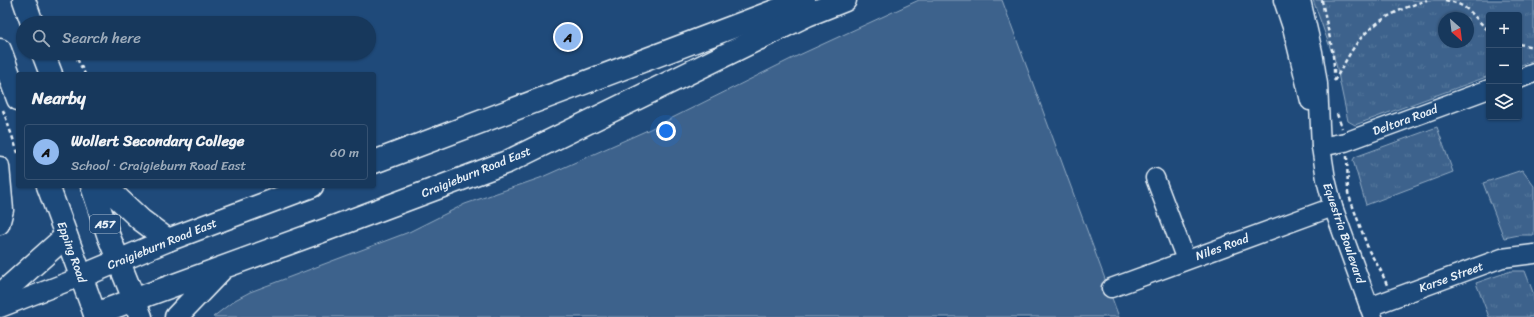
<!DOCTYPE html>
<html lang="en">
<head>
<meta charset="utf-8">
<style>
  :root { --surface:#17385c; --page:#244365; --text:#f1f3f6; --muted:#9eacbb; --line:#365272; --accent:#90b9f0 }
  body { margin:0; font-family:Sriracha,sans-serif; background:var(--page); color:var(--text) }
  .controls { position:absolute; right:12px; top:12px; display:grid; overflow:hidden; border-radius:4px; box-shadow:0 1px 3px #0004 }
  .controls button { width:36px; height:36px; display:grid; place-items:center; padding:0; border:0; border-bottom:1px solid var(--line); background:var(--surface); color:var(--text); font:20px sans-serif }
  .compass { position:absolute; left:1438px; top:12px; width:36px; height:36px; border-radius:50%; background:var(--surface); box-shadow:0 1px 3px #0004; rotate:152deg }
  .you { position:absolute; left:666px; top:131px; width:14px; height:14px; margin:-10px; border:3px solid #fff; border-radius:50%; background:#1a73e8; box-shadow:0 0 0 6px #1a73e833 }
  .badge { display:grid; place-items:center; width:26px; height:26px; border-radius:50%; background:var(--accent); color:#111; font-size:13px; font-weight:700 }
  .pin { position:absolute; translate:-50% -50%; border:2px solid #fff; box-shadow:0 1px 4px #0006 }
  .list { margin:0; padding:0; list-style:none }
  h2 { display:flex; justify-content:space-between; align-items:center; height:52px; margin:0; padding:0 16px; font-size:17px }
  h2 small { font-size:13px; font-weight:400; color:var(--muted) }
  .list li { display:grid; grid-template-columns:26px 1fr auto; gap:12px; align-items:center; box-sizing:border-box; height:56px; margin:0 8px 8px; padding:0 8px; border:1px solid var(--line); border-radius:4px }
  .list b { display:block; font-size:15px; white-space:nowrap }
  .list p { margin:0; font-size:13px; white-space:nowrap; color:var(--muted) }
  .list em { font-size:13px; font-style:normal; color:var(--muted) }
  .icon { flex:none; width:22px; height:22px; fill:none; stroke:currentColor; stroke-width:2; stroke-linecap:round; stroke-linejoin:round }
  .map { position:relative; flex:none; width:1534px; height:317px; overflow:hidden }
  .search { position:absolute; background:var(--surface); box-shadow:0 1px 3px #0004; left:16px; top:16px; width:360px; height:44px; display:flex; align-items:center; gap:10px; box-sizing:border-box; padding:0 14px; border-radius:22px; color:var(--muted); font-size:15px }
  .panel { position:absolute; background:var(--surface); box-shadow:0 1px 3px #0004; left:16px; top:72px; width:360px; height:116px; border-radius:4px }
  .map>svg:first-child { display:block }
  .grass { fill:#3c628c; stroke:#92aac2 }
  .park { fill:url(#park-tufts); stroke:#92aac2; fill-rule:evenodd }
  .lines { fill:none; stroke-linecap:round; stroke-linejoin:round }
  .minor-casing { stroke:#e8f1f8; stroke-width:21 }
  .major-casing { stroke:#e8f1f8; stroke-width:25 }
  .path { stroke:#e8f1f8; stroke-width:2.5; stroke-dasharray:4 3; stroke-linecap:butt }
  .minor { stroke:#1f4a7a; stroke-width:18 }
  .major { stroke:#1f4a7a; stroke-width:22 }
  .labels { text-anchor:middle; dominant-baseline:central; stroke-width:3; stroke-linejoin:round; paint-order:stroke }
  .shield { fill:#1f4a7a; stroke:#acbfd2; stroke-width:1 }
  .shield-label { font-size:11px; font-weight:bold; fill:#e8f1f8 }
  .street-label { font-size:12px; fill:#e8f1f8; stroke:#1f4a7a }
</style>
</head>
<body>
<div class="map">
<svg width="1534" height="317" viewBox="0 0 1534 317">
  <defs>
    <pattern id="park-tufts" width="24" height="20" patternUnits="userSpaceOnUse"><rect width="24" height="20" fill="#3c628c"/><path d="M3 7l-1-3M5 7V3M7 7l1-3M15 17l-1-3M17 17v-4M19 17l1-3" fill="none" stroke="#58799d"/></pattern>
  </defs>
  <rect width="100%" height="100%" fill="#1f4a7a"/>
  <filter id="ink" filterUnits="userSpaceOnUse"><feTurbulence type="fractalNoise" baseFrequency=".025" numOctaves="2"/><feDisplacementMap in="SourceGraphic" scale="8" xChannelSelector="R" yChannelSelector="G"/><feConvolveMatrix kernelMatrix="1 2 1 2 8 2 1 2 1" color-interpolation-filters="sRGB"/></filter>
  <g filter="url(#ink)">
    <polygon class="grass" points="919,0 1002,0 1119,317 213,317 235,300 250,292 409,232 465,204 540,178 650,129 797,56"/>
    <g class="park">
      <path d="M1313,0h221v60l-15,6v-51h-30v61l-134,49 -7,-4 -12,-57zM1444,18h24v24h-24z"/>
      <polygon points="1437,127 1453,172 1366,205 1353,160 1355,157"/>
      <polygon points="1522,170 1534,186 1534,235 1519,235 1504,238 1483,183"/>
      <polygon points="1511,271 1525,271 1534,295 1534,317 1489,317 1476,283"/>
    </g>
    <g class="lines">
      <g class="minor-casing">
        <g id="minor">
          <polyline points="1283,0 1292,27 1310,101"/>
          <polyline points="1301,0 1313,52 1318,84 1321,147 1326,179 1333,207 1373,317"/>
          <polyline points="1519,79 1534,73"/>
          <polyline points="1321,147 1345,142 1489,89"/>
          <polyline points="0,166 4,210 0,225"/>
          <polyline points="1155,178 1186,260"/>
          <polyline points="1111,288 1333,207"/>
          <polyline points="1369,307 1502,258 1534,254"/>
          <polyline points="0,308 80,277"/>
        </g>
      </g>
      <g class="major-casing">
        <g id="major">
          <polyline points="24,0 32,23"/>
          <polyline points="0,50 18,99"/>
          <polyline points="43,53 51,74"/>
          <polyline points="374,162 804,0"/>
          <polyline points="48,186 96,317"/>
          <polyline points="92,186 109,237 141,317"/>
          <polyline points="105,186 141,220 168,240"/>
          <polyline points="80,277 168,240 312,186"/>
          <polyline points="0,295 66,236"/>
          <polyline points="95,314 328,229 507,162 807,15 845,0"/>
          <polyline points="176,317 220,271"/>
        </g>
      </g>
      <g class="path">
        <path d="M1322,0c4,26 13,50 12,76"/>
        <path d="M1445,0c25,5 27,16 44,31"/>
        <polyline points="1519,44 1534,47"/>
        <polyline points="74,53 85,74"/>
        <path d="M1334,81c8,-12 14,-26 23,-38 17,-23 43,-34 70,-43"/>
        <polyline points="3,110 18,153"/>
        <polyline points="1337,114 1342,128"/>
        <polyline points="1347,156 1348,193 1369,251 1381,271 1387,285"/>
      </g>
      <use href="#minor" class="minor"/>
      <use href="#major" class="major"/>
    </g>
  </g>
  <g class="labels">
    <rect class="shield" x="90" y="215" width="30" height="18" rx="3"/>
    <g class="shield-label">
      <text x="105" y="224">A57</text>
    </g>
    <g class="street-label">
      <text transform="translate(1405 120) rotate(-20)">Deltora Road</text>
      <text transform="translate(476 172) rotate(-22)">Craigieburn Road East</text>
      <text transform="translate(1344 233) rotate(71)">Equestria Boulevard</text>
      <text transform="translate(162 244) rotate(-22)">Craigieburn Road East</text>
      <text transform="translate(1222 247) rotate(-20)">Niles Road</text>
      <text transform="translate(72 252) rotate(70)">Epping Road</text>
      <text transform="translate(1451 277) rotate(-20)">Karse Street</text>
    </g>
  </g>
</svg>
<div class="controls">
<button>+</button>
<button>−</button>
<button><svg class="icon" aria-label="layers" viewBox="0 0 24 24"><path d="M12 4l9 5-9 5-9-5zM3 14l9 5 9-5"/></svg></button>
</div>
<svg class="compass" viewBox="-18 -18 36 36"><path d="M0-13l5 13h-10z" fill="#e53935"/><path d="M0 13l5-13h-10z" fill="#9eacbb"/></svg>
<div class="you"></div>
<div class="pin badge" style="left:568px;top:37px">A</div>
<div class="search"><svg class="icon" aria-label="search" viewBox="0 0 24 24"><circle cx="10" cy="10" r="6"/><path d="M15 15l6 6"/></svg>Search here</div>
<section class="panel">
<h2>Nearby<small></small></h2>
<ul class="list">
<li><span class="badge">A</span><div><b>Wollert Secondary College</b><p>School · Craigieburn Road East</p></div><em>60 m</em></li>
</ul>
</section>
</div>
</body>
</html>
